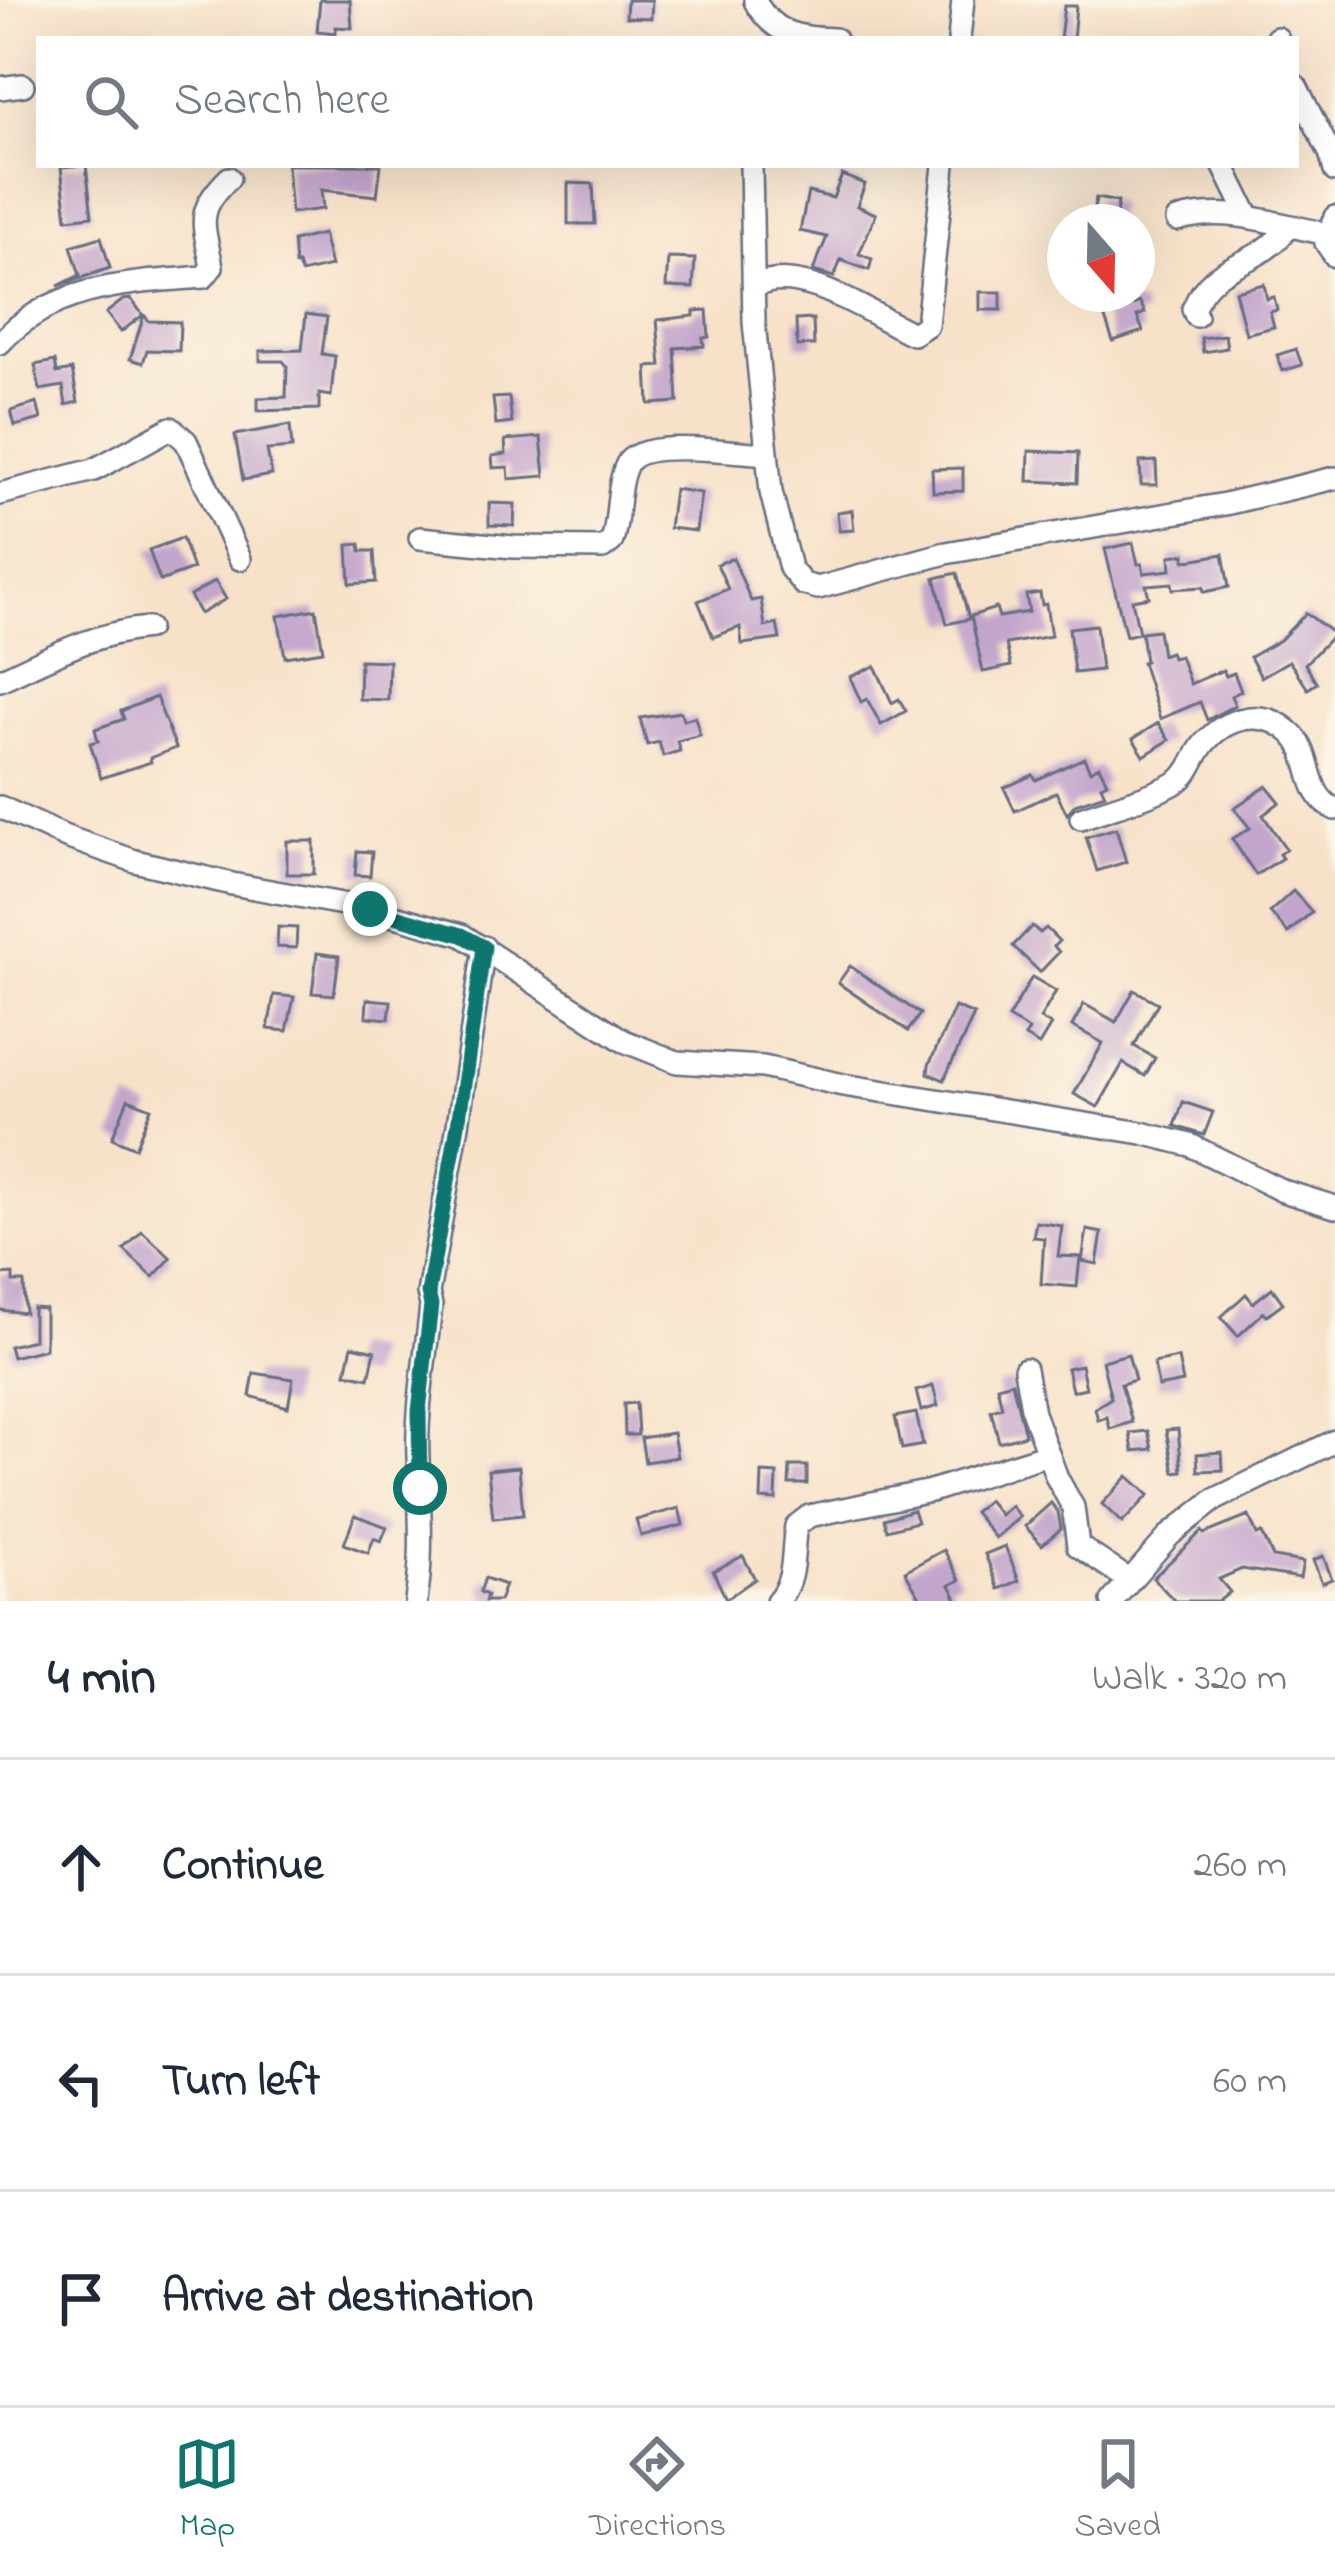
<!DOCTYPE html>
<html lang="en">
<head>
<meta charset="utf-8">
<style>
  :root { --surface:#fff; --page:#f6f6f7; --text:#1f2937; --muted:#747a83; --line:#e0e1e3; --accent:#0f766e }
  body { margin:0; font-family:"Indie Flower",sans-serif; background:var(--page); color:var(--text) }
  .compass { position:absolute; left:1047px; top:204px; width:108px; height:108px; border-radius:50%; background:var(--surface); box-shadow:0 12px 48px #0002; rotate:160deg }
  .stop { position:absolute; width:36px; height:36px; margin:-27px; border:9px solid #0f766e; border-radius:50%; background:#fff }
  .stop.end { background:#0f766e; border-color:#fff; box-shadow:0 3px 12px #0008 }
  .list { margin:0; padding:0; list-style:none }
  h2 { display:flex; justify-content:space-between; align-items:center; height:156px; margin:0; padding:0 48px; font-size:51px }
  h2 small { font-size:39px; font-weight:400; color:var(--muted) }
  .list li { display:grid; grid-template-columns:78px 1fr auto; gap:36px; align-items:center; box-sizing:border-box; height:216px; padding:0 48px; border-top:3px solid var(--line) }
  .list b { display:block; font-size:45px; white-space:nowrap }
  .list em { font-size:39px; font-style:normal; color:var(--muted) }
  .icon { flex:none; width:66px; height:66px; fill:none; stroke:currentColor; stroke-width:2; stroke-linecap:round; stroke-linejoin:round }
  .map { position:relative; flex:none; width:1335px; height:1601px; overflow:hidden }
  .search { position:absolute; background:var(--surface); box-shadow:0 12px 48px #0002; left:36px; right:36px; top:36px; height:132px; display:flex; align-items:center; gap:30px; box-sizing:border-box; padding:0 42px; border-radius:0px; color:var(--muted); font-size:45px }
  .sheet { height:804px; background:var(--surface) }
  nav { display:flex; justify-content:space-around; align-items:center; box-sizing:border-box; height:168px; border-top:3px solid var(--line); background:var(--surface); font-size:33px; color:var(--muted) }
  nav a { display:grid; justify-items:center; gap:6px }
  nav .on { color:var(--accent) }
  .map>svg:first-child { display:block }
  .building { fill:#c2a5cc }
  .lines { fill:none; stroke-linecap:round; stroke-linejoin:round }
  .minor-casing { stroke:#686e83; stroke-width:26 }
  .minor { stroke:#fff; stroke-width:21 }
  .route { stroke:#0f766e; stroke-width:15 }
</style>
</head>
<body>
<div class="map">
<svg width="1335" height="1601" viewBox="0 0 1335 1601">
  <rect width="100%" height="100%" fill="#fcf5e5"/>
  <filter id="ink" filterUnits="userSpaceOnUse"><feTurbulence type="fractalNoise" baseFrequency=".00833" numOctaves="2"/><feDisplacementMap in="SourceGraphic" scale="24" xChannelSelector="R" yChannelSelector="G"/><feConvolveMatrix kernelMatrix="1 2 1 2 8 2 1 2 1" color-interpolation-filters="sRGB"/></filter>
  <filter id="wash" filterUnits="userSpaceOnUse"><feTurbulence type="fractalNoise" baseFrequency=".004" numOctaves="4" result="noise"/><feDisplacementMap in="SourceGraphic" scale="48" xChannelSelector="R" yChannelSelector="G"/><feGaussianBlur stdDeviation="2.7" result="paint"/><feColorMatrix in="noise" values="0 0 0 0 0 0 0 0 0 0 0 0 0 0 0 0 0 1.4 0 .05"/><feComposite in="paint" operator="in"/></filter>
  <g filter="url(#wash)">
    <rect width="100%" height="100%" fill="#f7e2c9"/>
    <g id="blocks">
      <g class="building">
        <polygon points="320,0 350,0 352,28 336,27 336,33 317,31"/>
        <polygon points="627,0 652,0 651,18 626,17"/>
        <polygon points="1064,6 1076,6 1073,39 1060,39"/>
        <polygon points="86,165 92,216 67,219 61,167"/>
        <polygon points="287,165 381,165 377,196 321,190 323,209 291,213"/>
        <polygon points="842,175 865,184 857,206 876,214 859,254 872,259 869,270 841,260 834,277 813,271 827,237 800,231 808,192 833,198"/>
        <polygon points="568,183 593,184 595,224 568,224"/>
        <polygon points="1096,198 1118,202 1115,222 1092,222"/>
        <polygon points="323,234 331,266 301,273 298,264 295,265 293,241"/>
        <polygon points="101,237 110,268 58,286 80,275 71,246"/>
        <polygon points="668,258 695,259 693,288 666,287"/>
        <polygon points="1264,284 1267,299 1274,297 1277,310 1270,312 1274,327 1246,334 1235,291"/>
        <rect x="980" y="292" width="21" height="18"/>
        <polygon points="1109,294 1129,294 1133,305 1140,302 1145,313 1137,316 1143,331 1113,341 1098,298"/>
        <polygon points="131,299 143,315 121,332 106,313 123,300"/>
        <polygon points="707,310 709,337 703,338 704,346 675,348 678,402 649,404 647,367 661,366 657,320 694,316 694,311"/>
        <polygon points="306,314 327,317 322,354 335,356 331,396 319,394 319,409 258,411 258,398 286,397 287,366 283,361 260,361 260,351 302,350"/>
        <polygon points="144,315 149,321 180,322 179,351 147,350 143,363 130,359"/>
        <polygon points="813,319 814,345 797,346 796,320"/>
        <polygon points="1225,335 1227,348 1203,352 1201,338"/>
        <polygon points="1296,349 1302,365 1283,371 1277,355"/>
        <polygon points="55,361 57,373 72,370 78,402 66,405 63,386 40,390 35,365"/>
        <polygon points="509,397 512,423 496,425 493,398"/>
        <polygon points="37,403 41,419 15,426 11,411"/>
        <polygon points="290,425 292,448 267,450 272,475 243,480 235,435"/>
        <polygon points="541,437 545,476 509,479 508,467 493,468 492,456 506,454 505,440"/>
        <polygon points="1029,451 1078,453 1077,483 1028,481"/>
        <polygon points="1156,461 1157,485 1141,485 1140,462"/>
        <polygon points="963,468 963,491 933,492 932,469"/>
        <polygon points="674,489 701,493 696,531 669,528"/>
        <polygon points="489,503 515,504 514,526 489,525"/>
        <polygon points="852,510 854,530 839,531 837,512"/>
        <polygon points="182,538 193,569 160,581 149,550"/>
        <polygon points="1133,543 1138,564 1142,564 1144,573 1171,570 1170,556 1185,554 1185,561 1223,554 1229,587 1204,592 1203,587 1173,589 1172,583 1146,585 1149,597 1132,600 1139,633 1126,636 1105,549"/>
        <polygon points="360,544 361,551 374,551 376,582 350,584 348,545"/>
        <polygon points="733,558 751,601 761,599 765,627 777,624 780,639 742,644 740,627 713,637 698,601 728,589 717,564"/>
        <polygon points="957,573 969,619 947,624 935,578"/>
        <polygon points="215,581 226,599 200,614 190,596"/>
        <polygon points="1040,593 1042,605 1046,604 1051,636 1006,644 1011,666 983,672 971,616 996,608 999,617 1029,612 1026,595"/>
        <polygon points="316,609 323,651 285,657 278,616"/>
        <polygon points="1306,613 1334,634 1305,664 1317,683 1308,689 1289,661 1261,677 1250,657 1280,640"/>
        <polygon points="1096,625 1101,670 1074,673 1069,628"/>
        <polygon points="1158,630 1162,655 1170,652 1172,658 1180,656 1190,684 1223,670 1226,676 1234,673 1241,691 1231,696 1235,705 1207,720 1200,702 1160,719 1142,662 1145,661 1141,632"/>
        <polygon points="360,660 389,661 388,700 359,699"/>
        <polygon points="875,666 892,703 899,699 906,711 881,725 867,699 861,702 850,677"/>
        <polygon points="156,697 176,748 150,758 151,762 101,778 90,743 98,741 95,729 124,719 121,711"/>
        <polygon points="681,712 683,720 695,717 700,735 677,741 680,751 663,756 659,742 647,745 640,718"/>
        <polygon points="1158,723 1169,740 1144,756 1133,739"/>
        <polygon points="1084,758 1090,771 1099,766 1107,782 1101,785 1105,794 1075,804 1067,814 1056,792 1015,811 1004,788 1033,775 1036,780"/>
        <polygon points="1267,786 1280,802 1263,815 1286,849 1279,854 1282,858 1256,875 1232,839 1250,828 1234,808"/>
        <polygon points="1116,828 1126,862 1097,871 1086,837"/>
        <rect x="287" y="841" width="27" height="33"/>
        <polygon points="357,851 372,852 370,876 355,875"/>
        <polygon points="1293,891 1312,912 1288,933 1270,912"/>
        <polygon points="1032,926 1040,933 1046,928 1059,941 1054,946 1059,952 1040,972 1013,946"/>
        <polygon points="278,927 297,928 296,948 277,947"/>
        <polygon points="317,953 339,956 334,995 312,993"/>
        <polygon points="850,966 920,1014 908,1031 838,983"/>
        <polygon points="1032,977 1056,991 1040,1019 1051,1025 1039,1045 1025,1037 1029,1030 1008,1018"/>
        <polygon points="1134,990 1158,1003 1134,1046 1155,1058 1145,1076 1123,1063 1098,1107 1074,1094 1103,1043 1072,1026 1084,1004 1116,1022"/>
        <polygon points="274,995 294,997 287,1031 268,1029"/>
        <polygon points="367,999 391,1001 389,1019 366,1017"/>
        <polygon points="955,1007 974,1015 944,1080 928,1073 929,1065"/>
        <polygon points="128,1099 151,1108 135,1148 112,1138"/>
        <polygon points="1183,1102 1213,1112 1204,1135 1175,1126"/>
        <polygon points="1036,1222 1062,1226 1058,1256 1080,1257 1077,1287 1041,1284 1044,1238 1033,1237"/>
        <polygon points="1087,1230 1102,1233 1097,1264 1082,1261"/>
        <polygon points="142,1231 171,1258 153,1277 124,1250"/>
        <polygon points="13,1274 13,1282 24,1282 25,1313 0,1310 0,1275"/>
        <polygon points="1272,1288 1283,1303 1267,1315 1264,1312 1238,1336 1221,1317 1246,1294 1253,1303"/>
        <polygon points="33,1308 45,1309 45,1349 12,1357 9,1346 33,1340"/>
        <polygon points="352,1346 375,1351 369,1378 346,1373"/>
        <polygon points="1128,1354 1135,1380 1121,1384 1132,1422 1110,1429 1107,1417 1098,1420 1095,1408 1111,1398 1102,1361"/>
        <polygon points="1178,1358 1183,1382 1158,1387 1154,1363"/>
        <polygon points="1081,1365 1086,1388 1072,1391 1067,1368"/>
        <polygon points="254,1373 293,1379 288,1407 250,1396"/>
        <polygon points="1012,1382 1025,1435 999,1442 991,1410 1002,1407 997,1386"/>
        <polygon points="933,1386 938,1406 921,1411 916,1391"/>
        <polygon points="636,1403 638,1435 625,1435 624,1404"/>
        <polygon points="916,1413 923,1445 902,1449 895,1417"/>
        <polygon points="1178,1429 1182,1471 1174,1472 1166,1430"/>
        <polygon points="1148,1431 1152,1449 1133,1451 1130,1433"/>
        <polygon points="673,1433 677,1457 645,1462 641,1438"/>
        <polygon points="1222,1452 1223,1470 1198,1471 1197,1454"/>
        <polygon points="790,1466 807,1466 807,1484 789,1484"/>
        <polygon points="519,1467 523,1515 493,1518 488,1470"/>
        <polygon points="762,1473 777,1474 776,1500 761,1499"/>
        <polygon points="1128,1476 1149,1495 1122,1523 1102,1504"/>
        <polygon points="988,1500 1000,1515 1011,1506 1020,1517 995,1538 974,1512"/>
        <polygon points="1051,1503 1058,1512 1061,1529 1042,1545 1025,1526"/>
        <polygon points="679,1508 683,1525 641,1536 636,1520"/>
        <polygon points="913,1510 917,1522 887,1530 884,1519"/>
        <polygon points="355,1515 387,1527 381,1541 374,1538 368,1553 344,1544"/>
        <polygon points="1249,1516 1257,1535 1262,1533 1273,1557 1303,1562 1300,1578 1242,1569 1219,1579 1230,1592 1219,1601 1175,1601 1153,1578 1202,1531 1204,1534"/>
        <polygon points="1005,1546 1019,1581 999,1589 985,1554"/>
        <polygon points="944,1550 960,1580 950,1585 958,1601 922,1601 905,1571"/>
        <polygon points="743,1556 755,1579 726,1599 713,1571"/>
        <polygon points="1323,1556 1332,1579 1322,1583 1313,1560"/>
        <polygon points="485,1578 505,1585 499,1601 485,1601 487,1595 480,1592"/>
      </g>
    </g>
  </g>
  <g filter="url(#ink)">
    <use href="#blocks" fill-opacity="0" stroke="#686e83" stroke-width="3"/>
    <g class="lines">
      <g class="minor-casing">
        <g id="minor">
          <path d="M755,1c19,35 43,36 80,38"/>
          <polyline points="1277,38 1278,39"/>
          <polyline points="959,39 963,0"/>
          <polyline points="1296,86 1330,153 1335,171"/>
          <polyline points="0,88 23,85"/>
          <polyline points="751,165 754,322 771,492 790,568 803,584 818,588 946,553 1225,504 1335,478"/>
          <polyline points="1223,165 1248,216"/>
          <polyline points="1335,217 1326,243 1335,256"/>
          <path d="M1177,220c51,-15 101,5 151,14"/>
          <path d="M754,287c46,-25 117,28 159,47l14,-9 17,-160"/>
          <path d="M1196,316l-3,-7c22,-52 63,-38 95,-82"/>
          <path d="M0,343c54,-59 131,-60 204,-66l8,-10c-8,-43 -18,-55 17,-89"/>
          <polyline points="0,494 94,470 171,428 186,441 240,559"/>
          <path d="M420,538l93,9 90,1 9,-7c8,-24 4,-55 15,-77 13,-27 112,-11 140,-10"/>
          <path d="M0,680c50,-23 93,-47 148,-52"/>
          <polyline points="0,807 66,837 135,861 232,884 370,909 462,935 624,1041 677,1062 763,1067 843,1085 1142,1133 1190,1145 1283,1191 1335,1207"/>
          <path d="M1081,818c27,-10 73,-22 96,-36 13,-8 17,-26 26,-37 22,-28 60,-38 88,-12 23,20 13,63 44,76"/>
          <polyline points="1025,1369 1033,1413 1057,1478 1073,1507 1078,1546 1129,1580"/>
          <path d="M416,1601c8,-49 3,-94 2,-143 -2,-51 8,-102 13,-153l-3,-12 30,-168 26,-178"/>
          <path d="M777,1601c20,-22 14,-48 19,-75l13,-10 122,-25 117,-37"/>
          <polyline points="1112,1601 1170,1535 1214,1500 1335,1441"/>
        </g>
      </g>
      <use href="#minor" class="minor"/>
    </g>
  </g>
  <g class="lines" filter="url(#ink)">
    <polyline class="route" points="370,909 462,935 484,947 458,1125 428,1293 431,1305 419,1411 420,1488"/>
  </g>
</svg>
<svg class="compass" viewBox="-18 -18 36 36"><path d="M0-13l5 13h-10z" fill="#e53935"/><path d="M0 13l5-13h-10z" fill="#747a83"/></svg>
<div class="stop" style="left:420px;top:1488px"></div>
<div class="stop end" style="left:370px;top:909px"></div>
<div class="search"><svg class="icon" aria-label="search" viewBox="0 0 24 24"><circle cx="10" cy="10" r="6"/><path d="M15 15l6 6"/></svg>Search here</div>
</div>
<section class="sheet">
<h2>4 min<small>Walk · 320 m</small></h2>
<ul class="list">
<li><svg class="icon" aria-label="ahead" viewBox="0 0 24 24"><path d="M12 20V5M6 11l6-6 6 6"/></svg><div><b>Continue</b></div><em>260 m</em></li>
<li><svg class="icon" aria-label="left" viewBox="0 0 24 24"><path d="M17 20v-9H6M10 6l-5 5 5 5"/></svg><div><b>Turn left</b></div><em>60 m</em></li>
<li><svg class="icon" aria-label="arrive" viewBox="0 0 24 24"><path d="M6 21V4h12l-3 4 3 4H6"/></svg><div><b>Arrive at destination</b></div></li>
</ul>
</section>
<nav>
<a class="on"><svg class="icon" aria-label="map" viewBox="0 0 24 24"><path d="M3 6l6-2 6 2 6-2v14l-6 2-6-2-6 2zM9 4v14M15 6v14"/></svg>Map</a>
<a><svg class="icon" aria-label="directions" viewBox="0 0 24 24"><path d="M12 3l9 9-9 9-9-9zM9 14v-3h6M13 9l2 2-2 2"/></svg>Directions</a>
<a><svg class="icon" aria-label="saved" viewBox="0 0 24 24"><path d="M7 4h10v16l-5-4-5 4z"/></svg>Saved</a>
</nav>
</body>
</html>
